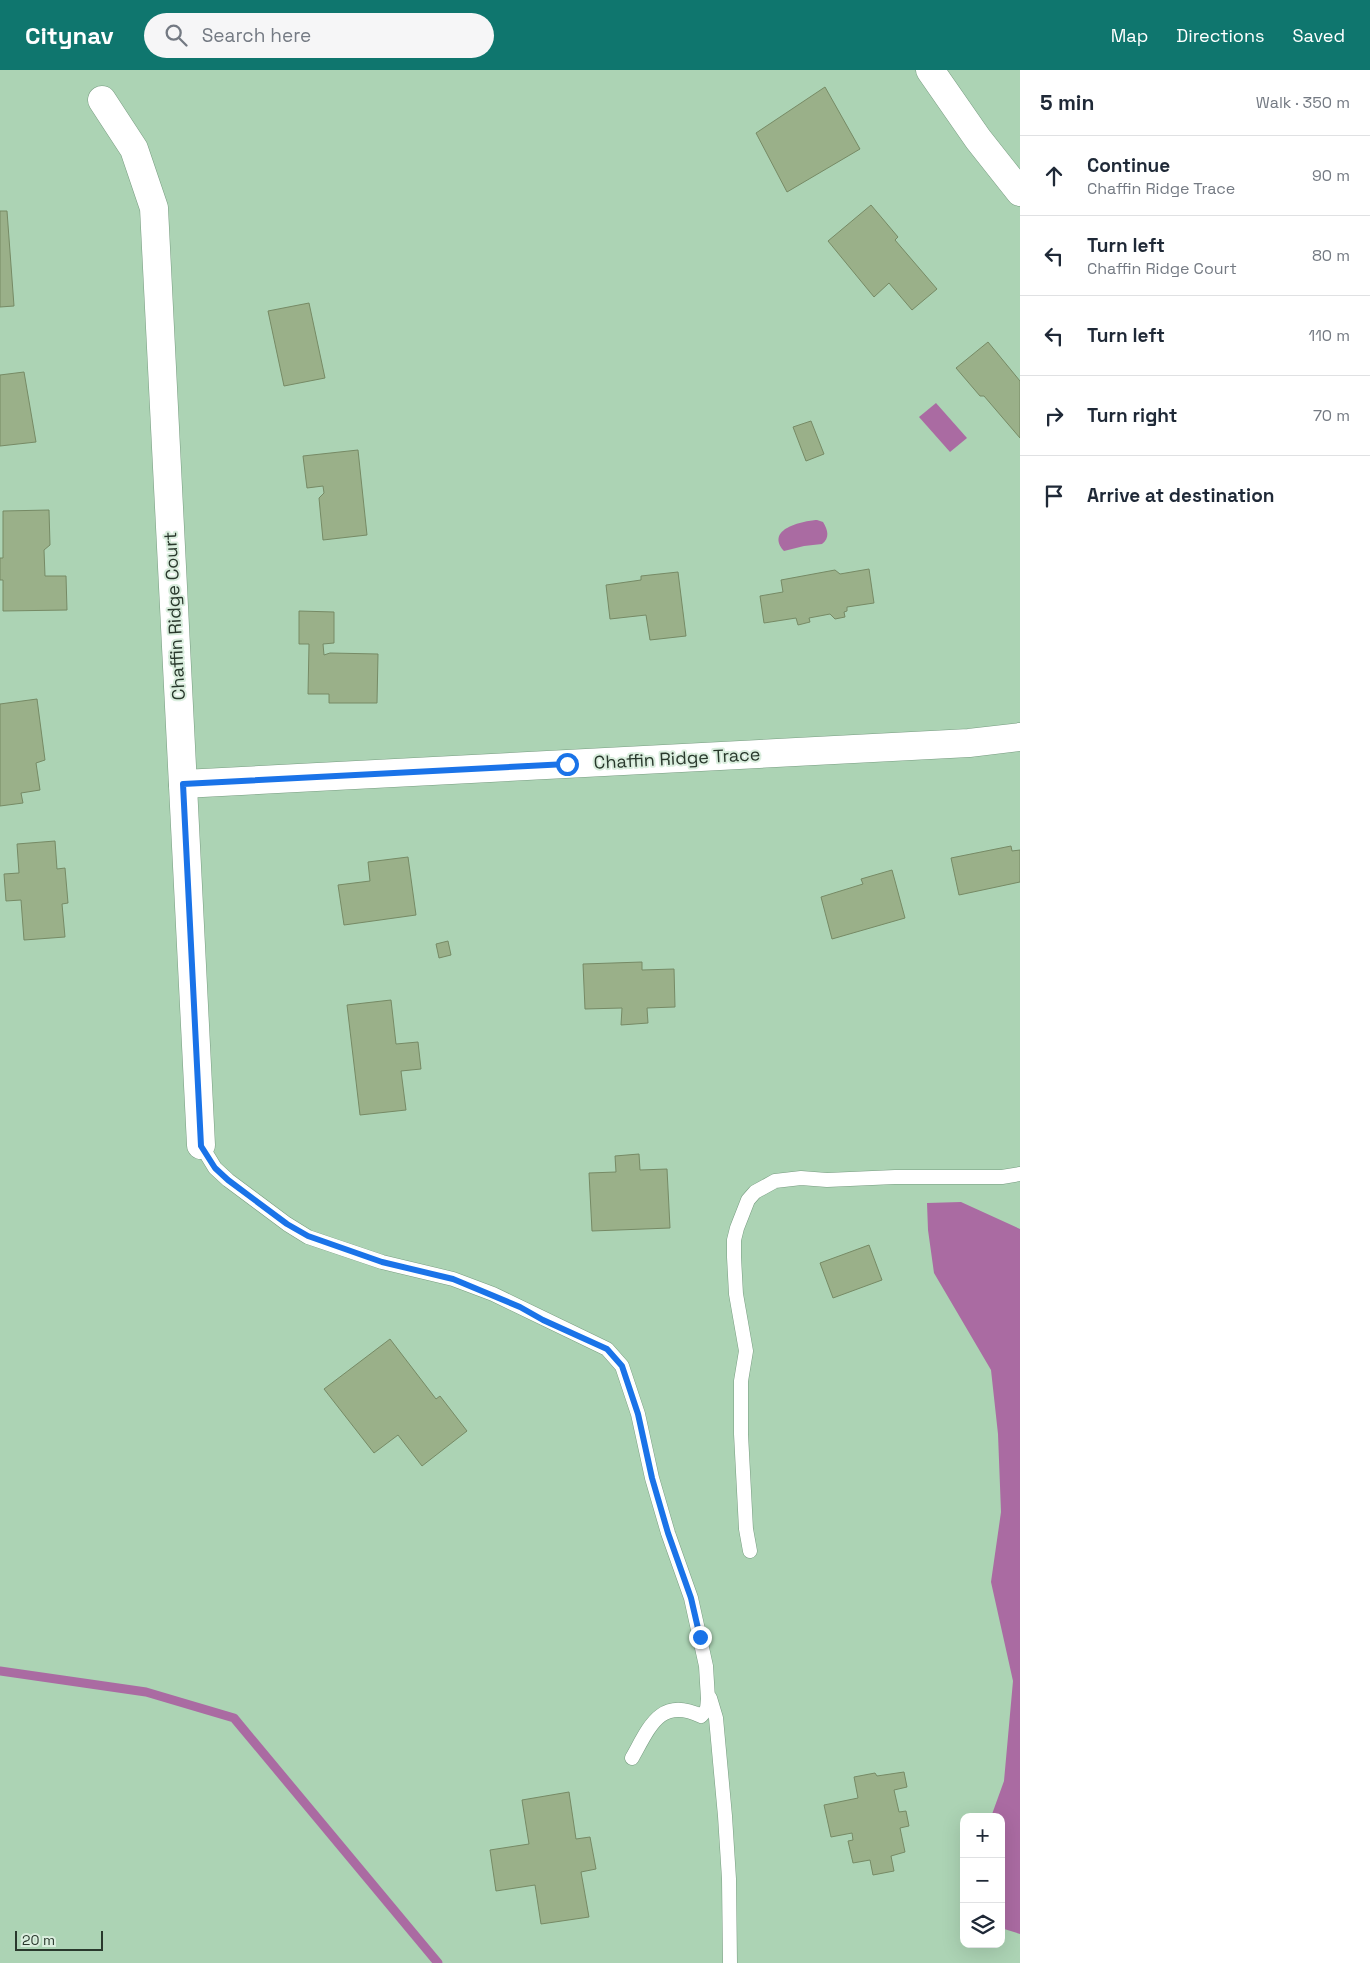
<!DOCTYPE html>
<html lang="en">
<head>
<meta charset="utf-8">
<style>
  :root { --surface:#fff; --page:#f6f6f7; --text:#1f2937; --muted:#747a83; --line:#e0e1e3; --accent:#0f766e }
  body { margin:0; font-family:"Space Grotesk",sans-serif; background:var(--page); color:var(--text) }
  .controls { position:absolute; right:15px; bottom:15px; display:grid; overflow:hidden; border-radius:10px; box-shadow:0 5px 20px #0002 }
  .controls button { width:45px; height:45px; display:grid; place-items:center; padding:0; border:0; border-bottom:1px solid var(--line); background:var(--surface); color:var(--text); font:25px sans-serif }
  .scale { position:absolute; left:15px; bottom:12px; width:88px; box-sizing:border-box; padding-left:5px; border:2px solid #29382c; border-top:0; font-size:14px; line-height:18px; white-space:nowrap; color:#29382c; -webkit-text-stroke:4px #daeede; paint-order:stroke }
  .stop { position:absolute; width:15px; height:15px; margin:-11px; border:4px solid #1a73e8; border-radius:50%; background:#fff }
  .stop.end { background:#1a73e8; border-color:#fff; box-shadow:0 1px 5px #0008 }
  .list { margin:0; padding:0; list-style:none }
  h2 { display:flex; justify-content:space-between; align-items:center; height:65px; margin:0; padding:0 20px; font-size:21px }
  h2 small { font-size:16px; font-weight:400; color:var(--muted) }
  .list li { display:grid; grid-template-columns:32px 1fr auto; gap:15px; align-items:center; box-sizing:border-box; height:80px; padding:0 20px; border-top:1px solid var(--line) }
  .list b { display:block; font-size:19px; white-space:nowrap }
  .list p { margin:0; font-size:16px; white-space:nowrap; color:var(--muted) }
  .list em { font-size:16px; font-style:normal; color:var(--muted) }
  .icon { flex:none; width:28px; height:28px; fill:none; stroke:currentColor; stroke-width:2; stroke-linecap:round; stroke-linejoin:round }
  .map { position:relative; flex:none; width:1020px; height:1893px; overflow:hidden }
  header { display:flex; align-items:center; gap:30px; box-sizing:border-box; height:70px; padding:0 25px; background:var(--accent); color:#fff }
  header strong { font-size:24px }
  nav { display:flex; gap:28px; margin-inline-start:auto; font-size:18px }
  .search { width:350px; height:45px; background:var(--page); display:flex; align-items:center; gap:12px; box-sizing:border-box; padding:0 18px; border-radius:28px; color:var(--muted); font-size:19px }
  main { display:flex }
  aside { flex:1; background:var(--surface) }
  .map>svg:first-child { display:block }
  .water { fill:#aa6ba2 }
  .lines { fill:none; stroke-linecap:round; stroke-linejoin:round }
  .stream { stroke:#aa6ba2; stroke-width:9 }
  .building { fill:#9ab089; stroke:#768a65 }
  .service-casing { stroke:#779c80; stroke-width:15 }
  .minor-casing { stroke:#779c80; stroke-width:29 }
  .tertiary-casing { stroke:#779c80; stroke-width:29 }
  .service { stroke:#fff; stroke-width:14 }
  .minor { stroke:#fff; stroke-width:28 }
  .tertiary { stroke:#fff; stroke-width:28 }
  .route { stroke:#1a73e8; stroke-width:6 }
  .labels { text-anchor:middle; dominant-baseline:central; stroke-width:4; stroke-linejoin:round; paint-order:stroke }
  .street-label { font-size:18px; fill:#29382c; stroke:#daeede }
</style>
</head>
<body>
<header>
<strong>Citynav</strong>
<div class="search"><svg class="icon" aria-label="search" viewBox="0 0 24 24"><circle cx="10" cy="10" r="6"/><path d="M15 15l6 6"/></svg>Search here</div>
<nav><a>Map</a><a>Directions</a><a>Saved</a></nav>
</header>
<main>
<div class="map">
<svg width="1020" height="1893" viewBox="0 0 1020 1893">
  <rect width="100%" height="100%" fill="#acd3b4"/>
  <g class="water">
    <polygon points="936,333 967,368 950,382 919,347"/>
    <path d="M817,450l6,2c5,8 7,16 -1,22l-18,2 -20,5c-19,-22 18,-30 33,-31z"/>
    <polygon points="961,1132 1020,1159 1020,1864 1001,1858 1001,1747 991,1747 1004,1711 1013,1611 991,1512 1001,1442 998,1364 991,1300 934,1203 928,1160 927,1133"/>
  </g>
  <g class="lines">
    <polyline class="stream" points="0,1601 146,1622 234,1648 438,1893"/>
  </g>
  <g class="building">
    <polygon points="825,17 860,79 787,122 756,63"/>
    <polygon points="871,135 898,167 895,170 937,219 912,240 889,213 874,227 828,171"/>
    <polygon points="0,141 7,141 14,236 0,237"/>
    <polygon points="309,233 325,308 284,316 268,241"/>
    <polygon points="988,272 1020,311 1020,368 984,326 980,326 956,298"/>
    <polygon points="24,302 36,372 0,376 0,305"/>
    <polygon points="811,351 824,384 806,391 793,357"/>
    <polygon points="358,380 367,465 323,470 319,428 324,423 323,416 307,418 303,386"/>
    <polygon points="49,440 50,475 44,480 45,506 66,506 67,540 3,541 3,510 0,510 0,488 3,488 3,441"/>
    <polygon points="869,499 874,533 847,537 847,541 844,542 845,547 835,549 830,544 809,548 810,552 798,555 796,548 764,553 760,526 783,522 781,510 835,500 840,504"/>
    <polygon points="678,502 686,566 650,570 646,545 610,549 606,515 641,510 641,506"/>
    <polygon points="299,541 334,542 334,573 323,574 324,585 330,583 378,584 377,633 329,633 329,624 308,624 309,574 299,574"/>
    <polygon points="37,629 45,690 36,693 40,720 21,723 23,733 0,736 0,634"/>
    <polygon points="55,771 57,799 65,798 68,833 62,834 65,867 24,870 21,830 6,831 4,804 19,803 17,774"/>
    <polygon points="1011,776 1012,781 1020,780 1020,812 959,825 951,788"/>
    <polygon points="408,787 416,845 344,855 338,815 370,811 368,792"/>
    <polygon points="892,800 905,848 832,869 821,827 863,814 861,809"/>
    <polygon points="448,871 451,885 439,888 436,874"/>
    <polygon points="642,892 642,900 674,899 675,937 647,938 648,953 621,955 622,938 585,939 583,894"/>
    <polygon points="391,930 396,974 418,972 421,999 401,1001 406,1040 360,1045 347,935"/>
    <polygon points="639,1084 640,1100 667,1099 670,1158 592,1161 589,1103 616,1102 615,1086"/>
    <polygon points="869,1175 882,1210 833,1228 820,1193"/>
    <polygon points="390,1269 436,1329 440,1326 467,1361 422,1396 398,1365 374,1383 324,1319"/>
    <polygon points="904,1702 907,1717 894,1720 899,1742 906,1741 909,1756 900,1758 905,1782 891,1786 894,1801 873,1805 870,1790 853,1793 848,1771 853,1770 852,1763 831,1767 824,1735 858,1728 854,1707 875,1703 877,1706"/>
    <polygon points="569,1722 576,1769 590,1767 596,1799 581,1802 589,1847 541,1854 535,1815 496,1821 490,1780 529,1774 522,1730"/>
  </g>
  <g class="lines">
    <g class="service-casing">
      <g id="service">
        <path d="M201,1075l14,23 13,12 59,44 21,13 74,25 71,17 40,15 114,55 15,17 16,48 14,64 16,55 23,65 15,68 2,33 -1,10 -6,7c-41,-20 -52,12 -69,42"/>
        <polyline points="750,1481 746,1459 741,1364 741,1311 746,1281 736,1224 734,1187 734,1170 737,1158 748,1130 755,1122 775,1111 801,1108 827,1110 895,1107 1002,1107 1020,1104"/>
        <polyline points="710,1628 716,1648 725,1746 729,1809 730,1893"/>
      </g>
    </g>
    <g class="minor-casing">
      <g id="minor">
        <polyline points="102,30 134,79 154,138 201,1075"/>
        <polyline points="183,714 969,673 1020,667"/>
      </g>
    </g>
    <g class="tertiary-casing">
      <polyline id="tertiary" points="930,0 978,69 1020,122"/>
    </g>
    <use href="#service" class="service"/>
    <use href="#minor" class="minor"/>
    <use href="#tertiary" class="tertiary"/>
  </g>
  <g class="lines">
    <polyline class="route" points="567,694 183,714 201,1076 215,1098 228,1110 287,1154 308,1166 382,1192 453,1209 520,1237 543,1250 607,1279 622,1296 638,1344 652,1408 668,1463 691,1528 700,1567"/>
  </g>
  <g class="labels">
    <g class="street-label">
      <text transform="translate(174 546) rotate(-93)">Chaffin Ridge Court</text>
      <text transform="translate(677 688) rotate(-3)">Chaffin Ridge Trace</text>
    </g>
  </g>
</svg>
<div class="controls">
<button>+</button>
<button>−</button>
<button><svg class="icon" aria-label="layers" viewBox="0 0 24 24"><path d="M12 4l9 5-9 5-9-5zM3 14l9 5 9-5"/></svg></button>
</div>
<div class="scale">20 m</div>
<div class="stop" style="left:567px;top:694px"></div>
<div class="stop end" style="left:700px;top:1567px"></div>
</div>
<aside>
<h2>5 min<small>Walk · 350 m</small></h2>
<ul class="list">
<li><svg class="icon" aria-label="ahead" viewBox="0 0 24 24"><path d="M12 20V5M6 11l6-6 6 6"/></svg><div><b>Continue</b><p>Chaffin Ridge Trace</p></div><em>90 m</em></li>
<li><svg class="icon" aria-label="left" viewBox="0 0 24 24"><path d="M17 20v-9H6M10 6l-5 5 5 5"/></svg><div><b>Turn left</b><p>Chaffin Ridge Court</p></div><em>80 m</em></li>
<li><svg class="icon" aria-label="left" viewBox="0 0 24 24"><path d="M17 20v-9H6M10 6l-5 5 5 5"/></svg><div><b>Turn left</b></div><em>110 m</em></li>
<li><svg class="icon" aria-label="right" viewBox="0 0 24 24"><path d="M7 20v-9h11M14 6l5 5-5 5"/></svg><div><b>Turn right</b></div><em>70 m</em></li>
<li><svg class="icon" aria-label="arrive" viewBox="0 0 24 24"><path d="M6 21V4h12l-3 4 3 4H6"/></svg><div><b>Arrive at destination</b></div></li>
</ul>
</aside>
</main>
</body>
</html>
